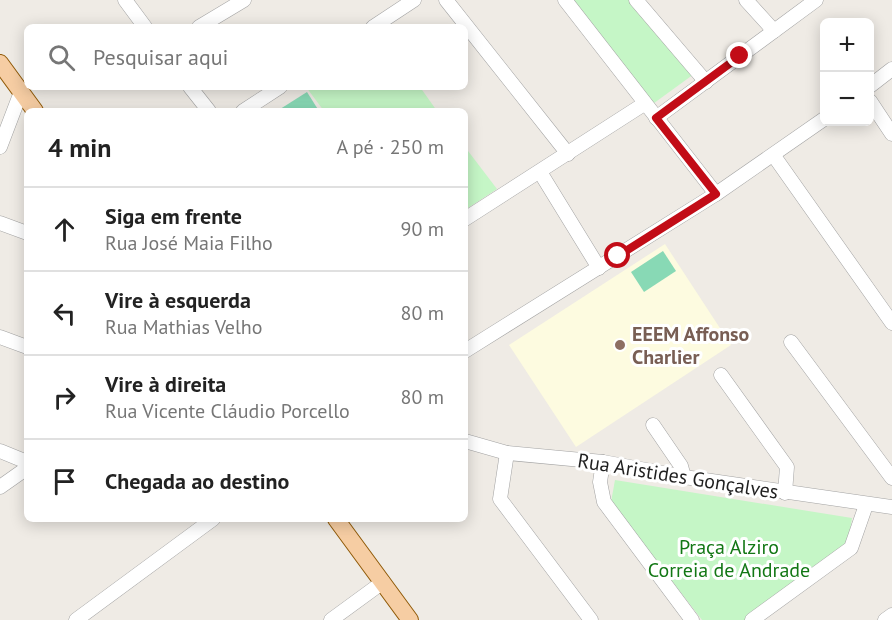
<!DOCTYPE html>
<html lang="pt">
<head>
<meta charset="utf-8">
<style>
  :root { --surface:#fff; --page:#f6f6f6; --text:#222; --muted:#767676; --line:#e0e0e0 }
  body { margin:0; font-family:"PT Sans",sans-serif; background:var(--page); color:var(--text) }
  .controls { position:absolute; right:18px; top:18px; display:grid; overflow:hidden; border-radius:9px; box-shadow:0 3px 15px #0003 }
  .controls button { width:54px; height:54px; display:grid; place-items:center; padding:0; border:0; border-bottom:2px solid var(--line); background:var(--surface); color:var(--text); font:30px sans-serif }
  .stop { position:absolute; width:18px; height:18px; margin:-14px; border:4px solid #c20c17; border-radius:50%; background:#fff }
  .stop.end { background:#c20c17; border-color:#fff; box-shadow:0 2px 6px #0008 }
  .list { margin:0; padding:0; list-style:none }
  h2 { display:flex; justify-content:space-between; align-items:center; height:78px; margin:0; padding:0 24px; font-size:26px }
  h2 small { font-size:20px; font-weight:400; color:var(--muted) }
  .list li { display:grid; grid-template-columns:39px 1fr auto; gap:18px; align-items:center; box-sizing:border-box; height:84px; padding:0 24px; border-top:2px solid var(--line) }
  .list b { display:block; font-size:22px; white-space:nowrap }
  .list p { margin:0; font-size:20px; white-space:nowrap; color:var(--muted) }
  .list em { font-size:20px; font-style:normal; color:var(--muted) }
  .icon { flex:none; width:33px; height:33px; fill:none; stroke:currentColor; stroke-width:2; stroke-linecap:round; stroke-linejoin:round }
  .map { position:relative; flex:none; width:892px; height:620px; overflow:hidden }
  .search { position:absolute; background:var(--surface); box-shadow:0 3px 15px #0003; left:24px; top:24px; width:444px; height:66px; display:flex; align-items:center; gap:15px; box-sizing:border-box; padding:0 21px; border-radius:9px; color:var(--muted); font-size:22px }
  .panel { position:absolute; background:var(--surface); box-shadow:0 3px 15px #0003; left:24px; top:108px; width:444px; height:414px; border-radius:9px }
  .map>svg:first-child { display:block }
  .education { fill:#fdfbe0 }
  .park { fill:#c5f6c6 }
  .pitch { fill:#88d9b5 }
  .lines { fill:none; stroke-linecap:round; stroke-linejoin:round }
  .minor-casing { stroke:#a3a3a3; stroke-width:15 }
  .major-casing { stroke:#915b09; stroke-width:18 }
  .minor { stroke:#fff; stroke-width:14 }
  .major { stroke:#f6cda3; stroke-width:16 }
  .route { stroke:#c20c17; stroke-width:8 }
  .education-dot { fill:#8d6e63; stroke:#fff; stroke-width:2 }
  .labels { text-anchor:middle; dominant-baseline:central; stroke-width:6; stroke-linejoin:round; paint-order:stroke }
  .education-label { font-size:20px; font-weight:bold; fill:#785e54; stroke:#fff; text-anchor:start }
  .street-label { font-size:20px; fill:#1f1f1f; stroke:#fff }
  .park-label { font-size:20px; fill:#127714; stroke:#fff }
</style>
</head>
<body>
<div class="map">
<svg width="892" height="620" viewBox="0 0 892 620">
  <rect width="100%" height="100%" fill="#efebe5"/>
  <polygon class="education" points="665,244 731,345 576,447 509,345"/>
  <g class="park">
    <polygon points="567,0 631,0 694,74 650,106"/>
    <polygon points="306,87 420,87 437,111 324,111"/>
    <polygon points="465,147 497,189 465,210"/>
    <polygon points="615,480 852,518 848,544 745,620 702,620 611,502"/>
  </g>
  <g class="pitch">
    <polygon points="307,92 319,111 277,111"/>
    <polygon points="663,251 676,271 644,292 631,272"/>
  </g>
  <g class="lines">
    <g class="minor-casing">
      <g id="minor">
        <polyline points="125,0 145,27"/>
        <polyline points="446,0 568,154"/>
        <polyline points="565,0 716,194"/>
        <polyline points="636,0 706,82"/>
        <polyline points="746,0 774,31"/>
        <polyline points="199,27 244,0"/>
        <polyline points="373,27 414,0"/>
        <polyline points="870,86 892,69"/>
        <polyline points="190,87 209,111"/>
        <polyline points="870,101 892,134"/>
        <polyline points="243,111 280,87"/>
        <polyline points="656,118 816,0"/>
        <polyline points="0,147 21,92"/>
        <polyline points="774,156 892,323"/>
        <polyline points="540,172 599,268"/>
        <polyline points="465,219 644,104"/>
        <polyline points="0,223 27,233"/>
        <polyline points="0,337 27,347"/>
        <polyline points="791,342 892,478"/>
        <polyline points="465,351 716,194 824,119"/>
        <polyline points="721,375 787,467 785,493"/>
        <polyline points="653,425 681,466 684,477"/>
        <polyline points="465,441 507,453 603,462 684,477 892,507"/>
        <polyline points="0,451 27,462"/>
        <polyline points="507,453 500,499 591,620"/>
        <polyline points="603,462 600,482 604,502 692,620"/>
        <polyline points="0,487 27,468"/>
        <polyline points="76,620 213,519"/>
        <polyline points="331,620 383,582"/>
        <polyline points="752,620 851,548 866,505"/>
        <polyline points="885,620 892,615"/>
      </g>
    </g>
    <g class="major-casing">
      <g id="major">
        <polyline points="0,63 35,111"/>
        <polyline points="336,519 410,620"/>
      </g>
    </g>
    <use href="#minor" class="minor"/>
    <use href="#major" class="major"/>
  </g>
  <g class="lines">
    <polyline class="route" points="618,256 716,194 656,118 740,56"/>
  </g>
  <circle class="education-dot" cx="620" cy="345" r="6"/>
  <g class="labels">
    <g class="education-label">
      <text x="632" y="334">EEEM Affonso<tspan x="632" dy="23">Charlier</tspan></text>
    </g>
    <g class="street-label">
      <text transform="translate(678 476) rotate(9)">Rua Aristides Gonçalves</text>
    </g>
    <g class="park-label">
      <text x="729" y="547">Praça Alziro<tspan x="729" dy="23">Correia de Andrade</tspan></text>
    </g>
  </g>
</svg>
<div class="controls">
<button>+</button>
<button>−</button>
</div>
<div class="stop" style="left:618px;top:256px"></div>
<div class="stop end" style="left:740px;top:56px"></div>
<div class="search"><svg class="icon" aria-label="search" viewBox="0 0 24 24"><circle cx="10" cy="10" r="6"/><path d="M15 15l6 6"/></svg>Pesquisar aqui</div>
<section class="panel">
<h2>4 min<small>A pé · 250 m</small></h2>
<ul class="list">
<li><svg class="icon" aria-label="ahead" viewBox="0 0 24 24"><path d="M12 20V5M6 11l6-6 6 6"/></svg><div><b>Siga em frente</b><p>Rua José Maia Filho</p></div><em>90 m</em></li>
<li><svg class="icon" aria-label="left" viewBox="0 0 24 24"><path d="M17 20v-9H6M10 6l-5 5 5 5"/></svg><div><b>Vire à esquerda</b><p>Rua Mathias Velho</p></div><em>80 m</em></li>
<li><svg class="icon" aria-label="right" viewBox="0 0 24 24"><path d="M7 20v-9h11M14 6l5 5-5 5"/></svg><div><b>Vire à direita</b><p>Rua Vicente Cláudio Porcello</p></div><em>80 m</em></li>
<li><svg class="icon" aria-label="arrive" viewBox="0 0 24 24"><path d="M6 21V4h12l-3 4 3 4H6"/></svg><div><b>Chegada ao destino</b></div></li>
</ul>
</section>
</div>
</body>
</html>
